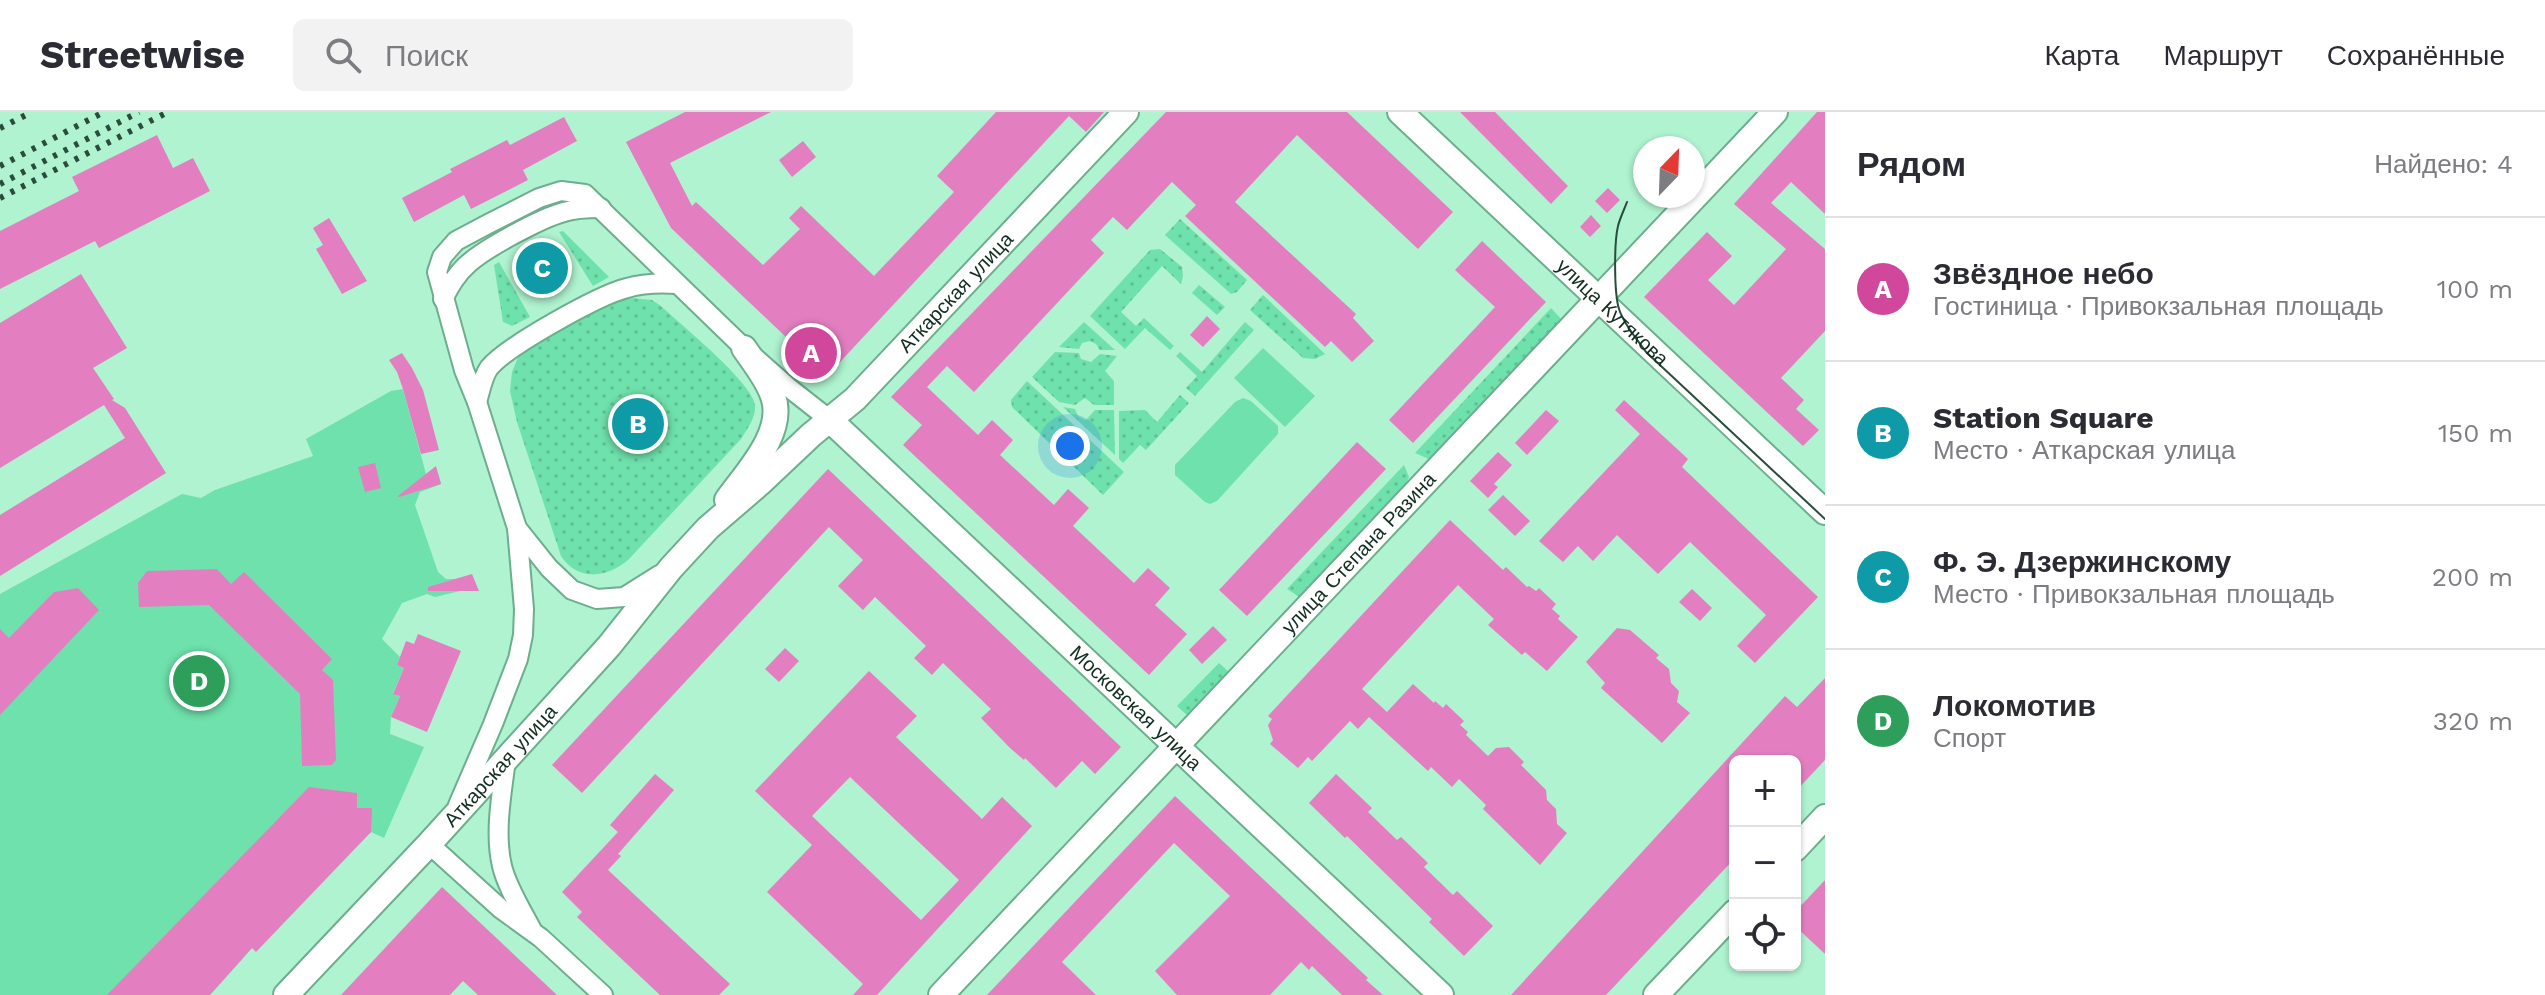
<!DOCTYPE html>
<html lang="ru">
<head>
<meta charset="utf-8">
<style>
  :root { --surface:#fff; --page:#f2f2f3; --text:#2b2b33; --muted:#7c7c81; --line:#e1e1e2; --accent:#9b217a }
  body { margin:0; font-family:"Work Sans",sans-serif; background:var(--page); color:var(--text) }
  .controls { position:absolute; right:24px; bottom:24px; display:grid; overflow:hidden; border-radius:12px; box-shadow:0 2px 6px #0004 }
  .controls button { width:72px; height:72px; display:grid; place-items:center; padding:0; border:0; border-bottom:2px solid var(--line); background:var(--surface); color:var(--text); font:40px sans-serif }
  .compass { position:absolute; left:1633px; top:24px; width:72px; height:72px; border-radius:50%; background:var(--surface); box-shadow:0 2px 6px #0004; rotate:23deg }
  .you { position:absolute; left:1070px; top:334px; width:28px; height:28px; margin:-20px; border:6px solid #fff; border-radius:50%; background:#1a73e8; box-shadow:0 0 0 12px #1a73e833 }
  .badge { display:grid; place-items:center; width:52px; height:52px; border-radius:50%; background:var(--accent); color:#fff; font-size:26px; font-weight:700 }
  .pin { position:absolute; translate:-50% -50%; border:4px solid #fff; box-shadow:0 2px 8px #0006 }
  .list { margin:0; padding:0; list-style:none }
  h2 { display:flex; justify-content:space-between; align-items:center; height:104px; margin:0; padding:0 32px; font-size:34px }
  h2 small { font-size:26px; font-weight:400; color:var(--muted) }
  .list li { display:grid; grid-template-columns:52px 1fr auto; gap:24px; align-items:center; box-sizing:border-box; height:144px; padding:0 32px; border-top:2px solid var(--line) }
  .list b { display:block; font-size:30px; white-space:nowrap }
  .list p { margin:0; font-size:26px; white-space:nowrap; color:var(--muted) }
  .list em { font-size:26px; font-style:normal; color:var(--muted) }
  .icon { flex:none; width:44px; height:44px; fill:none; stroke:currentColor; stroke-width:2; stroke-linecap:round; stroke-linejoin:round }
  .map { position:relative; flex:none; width:1825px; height:883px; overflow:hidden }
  header { display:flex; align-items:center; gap:48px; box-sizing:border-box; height:112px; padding:0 40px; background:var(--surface); border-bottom:2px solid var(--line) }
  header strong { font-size:38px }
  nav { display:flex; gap:44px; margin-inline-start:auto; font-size:28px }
  .search { width:560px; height:72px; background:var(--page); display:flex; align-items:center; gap:20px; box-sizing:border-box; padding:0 28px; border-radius:12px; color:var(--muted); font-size:30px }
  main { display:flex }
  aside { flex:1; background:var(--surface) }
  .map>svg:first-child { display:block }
  .grass { fill:url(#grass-dots) }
  .pitch { fill:#6fe1ac }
  .building { fill:#e37fc1; fill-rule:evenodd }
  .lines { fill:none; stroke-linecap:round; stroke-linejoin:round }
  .street-casing { stroke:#6cae8d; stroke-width:22 }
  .secondary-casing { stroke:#6cae8d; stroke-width:28 }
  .street { stroke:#fff; stroke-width:18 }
  .secondary { stroke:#fff; stroke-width:24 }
  .tram { stroke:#294c3b; stroke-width:2 }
  .rail { stroke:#294c3b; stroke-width:6; stroke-dasharray:4 8; stroke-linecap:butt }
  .labels { text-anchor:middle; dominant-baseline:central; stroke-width:6; stroke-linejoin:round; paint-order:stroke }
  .street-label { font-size:20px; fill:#112d20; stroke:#fff }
</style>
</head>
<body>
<header>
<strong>Streetwise</strong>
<div class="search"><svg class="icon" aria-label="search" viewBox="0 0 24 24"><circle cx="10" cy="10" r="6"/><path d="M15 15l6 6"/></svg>Поиск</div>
<nav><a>Карта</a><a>Маршрут</a><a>Сохранённые</a></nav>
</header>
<main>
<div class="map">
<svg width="1825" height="883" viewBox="0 0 1825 883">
  <defs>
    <pattern id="grass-dots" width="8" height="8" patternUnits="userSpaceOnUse" patternTransform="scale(2)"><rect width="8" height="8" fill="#6fe1ac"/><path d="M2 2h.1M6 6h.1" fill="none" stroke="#5fc194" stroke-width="1.8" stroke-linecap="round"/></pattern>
  </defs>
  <rect width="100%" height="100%" fill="#aff3d0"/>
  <g class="grass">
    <polygon points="1180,107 1247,168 1237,180 1231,182 1165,123"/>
    <polygon points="563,119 609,165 593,174 559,120"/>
    <polygon points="543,136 551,139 561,157 559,163 539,174 533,171 522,153 524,146"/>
    <polygon points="1160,137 1182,155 1183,164 1181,172 1162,154 1121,200 1136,214 1144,206 1174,234 1170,238 1145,216 1125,237 1090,204 1150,138"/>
    <polygon points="499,150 530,205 512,214 503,210 494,153"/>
    <polygon points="1199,173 1225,195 1217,203 1192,181"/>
    <polygon points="1263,183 1325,242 1315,247 1303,246 1250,198"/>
    <path d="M631,186l21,2 9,6c20,19 91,76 94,99 1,13 -8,24 -14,34l-112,120c-21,19 -51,23 -68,-3l-44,-134 -7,-31 2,-19 7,-17 9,-9 85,-44z"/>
    <polygon points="1551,196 1563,209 1434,345 1429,347 1415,341"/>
    <polygon points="1084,210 1115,238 1100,238 1096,232 1090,229 1082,231 1079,237 1059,235"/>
    <polygon points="1245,210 1254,218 1195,284 1186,276 1197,264 1176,244 1180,240 1202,260"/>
    <polygon points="1055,240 1079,241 1081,247 1091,250 1100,242 1117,244 1105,259 1114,269 1114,293 1094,293 1085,286 1075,293 1059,290 1032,265"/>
    <polygon points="1027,269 1124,360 1103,383 1012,295 1011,288"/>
    <polygon points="1180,283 1189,291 1146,338 1140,333 1123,351 1119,347 1119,299 1145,298 1157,310"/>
    <polygon points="1063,295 1075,297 1078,304 1086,308 1095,298 1114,298 1115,343"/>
    <polygon points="1404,353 1409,365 1403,378 1301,486 1287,477"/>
    <polygon points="1219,551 1230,561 1189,605 1177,594"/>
  </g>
  <g class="pitch">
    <polygon points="1263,236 1315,284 1285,315 1234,266"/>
    <polygon points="403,277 426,362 438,361 441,372 420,380 415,393 438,460 446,467 457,467 477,475 435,485 427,482 402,491 382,527 400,545 397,553 404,556 393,581 400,584 391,605 390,622 424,635 384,726 371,720 252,836 210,883 0,883 0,482 182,382 201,386 215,378 313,344 306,327 391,279"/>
    <polygon points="1243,286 1251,289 1278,314 1278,322 1217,389 1210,392 1205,390 1175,363 1175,353 1235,290"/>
  </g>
  <g class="building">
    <polygon points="685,0 771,0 670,51 692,94 696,90 763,153 800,117 789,106 801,94 874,164 954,80 937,64 996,0 1104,0 1086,20 1069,4 827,264 671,116 626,30"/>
    <polygon points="1166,0 1347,0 1453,100 1418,137 1297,23 1235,90 1356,202 1353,206 1374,229 1352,250 1331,229 1325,235 1185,104 1196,93 1172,70 1127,118 1113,105 1091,128 1104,141 974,280 947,254 927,275 978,323 992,308 1013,328 1000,343 1054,393 1068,377 1089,396 1073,414 1134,471 1148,456 1170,476 1155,493 1187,522 1149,563 903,333 922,313 891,285"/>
    <polygon points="1460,0 1495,0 1568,74 1551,92"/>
    <polygon points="1817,0 1825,0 1825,102 1791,70 1771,91 1825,137 1825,219 1781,266 1804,288 1796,297 1819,318 1803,334 1644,185 1707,120 1732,144 1708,168 1734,193 1786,137 1734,92"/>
    <polygon points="564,5 577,29 523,58 528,68 471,97 464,83 414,110 402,86 452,60 450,57 507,28 510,33"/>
    <polygon points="157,23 173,56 193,46 210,79 99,136 95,129 0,177 0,119 79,79 72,65"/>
    <polygon points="803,29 816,45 792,65 779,48"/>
    <polygon points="1608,76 1620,88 1607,101 1595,89"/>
    <polygon points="1591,103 1601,114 1590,125 1580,115"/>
    <polygon points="329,106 367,169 342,182 316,137 323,133 313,116"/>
    <polygon points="1482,129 1546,190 1413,331 1389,308 1495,195 1455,158"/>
    <polygon points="81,162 127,236 93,256 114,287 112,288 125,296 166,361 0,464 0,403 125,326 104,293 0,356 0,211"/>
    <polygon points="1207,204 1220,217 1203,235 1190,223"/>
    <polygon points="402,241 412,256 423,278 439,338 421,342 403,277 397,260 389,248"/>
    <polygon points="1624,288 1688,347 1682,355 1818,485 1755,551 1737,534 1766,503 1690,430 1658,462 1617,423 1593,449 1578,434 1563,450 1539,429 1640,322 1615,298"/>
    <polygon points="1546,298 1559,309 1527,343 1515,331"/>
    <polygon points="1357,330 1386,357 1247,504 1219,478"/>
    <polygon points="1498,340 1512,353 1494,372 1498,375 1488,386 1470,369"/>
    <polygon points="375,351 381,376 365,380 358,355"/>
    <polygon points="436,354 441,372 399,385 398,384"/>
    <polygon points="828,357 1121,635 1095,662 1082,649 1056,676 1025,646 1024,648 1010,636 981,606 991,597 943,551 932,563 914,546 926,534 875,485 863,498 838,474 863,448 829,415 582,681 552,653"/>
    <polygon points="1503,383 1530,409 1515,424 1488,398"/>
    <polygon points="1450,408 1503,458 1506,455 1527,475 1529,474 1536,479 1539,476 1556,492 1552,497 1560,504 1558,507 1578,525 1547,559 1525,540 1522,543 1488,513 1494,507 1458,473 1362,577 1387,600 1413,572 1434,591 1435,589 1443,596 1446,592 1464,609 1460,613 1468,620 1466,623 1488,644 1496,636 1509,635 1524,650 1521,653 1546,678 1547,688 1556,697 1557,712 1567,721 1540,753 1483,697 1486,693 1459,667 1452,675 1431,655 1428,659 1369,605 1358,617 1350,609 1312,649 1308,645 1298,656 1270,632 1273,628 1268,613 1272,607 1268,604"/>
    <polygon points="217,457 231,472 244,460 332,547 322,558 333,568 336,648 332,653 302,654 300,582 209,493 139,495 138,471 147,459"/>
    <polygon points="472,462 479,479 428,479 428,475"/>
    <polygon points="78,476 99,498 0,603 0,517 9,526 54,480"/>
    <polygon points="1692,477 1712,496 1700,509 1679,490"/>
    <polygon points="1213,514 1227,528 1202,552 1189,538"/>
    <polygon points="1617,516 1630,518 1659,543 1656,546 1669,557 1671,571 1679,579 1677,590 1690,601 1662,631 1601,576 1605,571 1586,550"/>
    <polygon points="418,522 461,539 427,620 391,605 400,584 393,582 404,556 397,553 406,529 414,532"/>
    <polygon points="785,536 799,549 779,570 765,557"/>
    <path d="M869,559l48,45 -21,21 86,82 20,-22 30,29 -155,169h-24l10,-11 -96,-92 45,-47 -57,-54zM850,665l109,103 -38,40 -109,-104z"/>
    <polygon points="1825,566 1825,648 1795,680 1795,649 1735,649 1735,746 1606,883 1511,883 1785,584 1797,595"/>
    <polygon points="655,662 674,678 618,742 621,744 608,758 730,872 719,883 660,883 577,805 582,800 562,780 618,720 610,713"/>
    <polygon points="1336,662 1372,696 1368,700 1397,728 1401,725 1428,751 1424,755 1453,783 1457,779 1493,814 1464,844 1429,810 1432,807 1347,724 1345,726 1309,691"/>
    <polygon points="309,675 357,681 357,696 372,696 371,720 256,840 252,836 210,883 107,883"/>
    <polygon points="1175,684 1368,866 1366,868 1383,883 1342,883 1312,854 1309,858 1301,850 1270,883 1177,883 1155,859 1230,784 1174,731 1062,850 1096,883 987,883"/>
    <polygon points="1825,768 1825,842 1795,814 1795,800"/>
    <polygon points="442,775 557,883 478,883 463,869 450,883 341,883"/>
  </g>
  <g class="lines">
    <g class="street-casing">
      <g id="street">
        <path d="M443,187c7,-13 14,-26 26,-36 17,-15 72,-45 95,-51 12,-4 24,-4 37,-4"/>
        <path d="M477,290c3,-10 6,-26 12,-34 18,-22 110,-73 138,-80 17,-5 32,-5 49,-4"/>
        <polyline points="517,416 549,456 572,478 597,487 624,485 659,463"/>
        <path d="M506,647c-4,34 -12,73 -4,107 5,21 19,43 29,62"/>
        <polyline points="458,693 493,612 518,547 523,523 524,497 517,416 477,290 464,258 437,160 442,145 456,129 488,112 539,86 561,79 585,82 744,236 788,275 830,308"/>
        <polyline points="429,732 501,797 541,826 603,883"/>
      </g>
    </g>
    <g class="secondary-casing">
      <g id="secondary">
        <path id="s1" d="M1400,0l425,400"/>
        <path id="s2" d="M830,308l611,575"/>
        <path d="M727,388c20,-28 59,-68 46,-104 -6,-18 -19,-33 -29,-48"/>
        <polyline points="1795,737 1825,705"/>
        <path id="s3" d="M286,883l143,-151 180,-198 62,-78 37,-40 51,-44 52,-49 44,-36 271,-287"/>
        <path id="s4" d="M941,883l834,-883"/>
        <polyline points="1656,883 1735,800"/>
      </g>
    </g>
    <use href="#street" class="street"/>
    <use href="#secondary" class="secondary"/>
    <path class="tram" d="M1627,90c-3,8 -7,16 -9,24 -4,17 -4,67 1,83 5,16 18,30 27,43l179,167"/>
    <g class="rail">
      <polyline points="0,16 32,0"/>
      <polyline points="0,54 104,0"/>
      <polyline points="0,72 139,0"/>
      <polyline points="0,86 168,0"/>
    </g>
  </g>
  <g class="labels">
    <g class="street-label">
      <text stroke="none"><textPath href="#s3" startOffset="972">Аткарская улица</textPath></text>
      <text stroke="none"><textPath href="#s1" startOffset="292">улица Кутякова</textPath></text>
      <text stroke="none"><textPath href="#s4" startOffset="608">улица Степана Разина</textPath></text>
      <text stroke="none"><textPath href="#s2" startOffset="420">Московская улица</textPath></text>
      <text stroke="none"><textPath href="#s3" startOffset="314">Аткарская улица</textPath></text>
    </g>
  </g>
</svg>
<div class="controls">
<button>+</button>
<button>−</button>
<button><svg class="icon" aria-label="locate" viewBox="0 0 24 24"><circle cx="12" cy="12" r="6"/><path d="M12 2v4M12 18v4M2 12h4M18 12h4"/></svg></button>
</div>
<svg class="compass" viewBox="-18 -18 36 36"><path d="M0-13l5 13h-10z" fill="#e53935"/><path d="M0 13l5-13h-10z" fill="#7c7c81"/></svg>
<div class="you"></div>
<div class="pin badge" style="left:811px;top:241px;background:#d1479c">A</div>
<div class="pin badge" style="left:638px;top:312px;background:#0f9aa8">B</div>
<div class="pin badge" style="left:542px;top:156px;background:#0f9aa8">C</div>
<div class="pin badge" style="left:199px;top:569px;background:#2e9e5b">D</div>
</div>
<aside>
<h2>Рядом<small>Найдено: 4</small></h2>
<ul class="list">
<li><span class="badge" style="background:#d1479c">A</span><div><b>Звёздное небо</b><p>Гостиница · Привокзальная площадь</p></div><em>100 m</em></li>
<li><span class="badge" style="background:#0f9aa8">B</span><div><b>Station Square</b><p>Место · Аткарская улица</p></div><em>150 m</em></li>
<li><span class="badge" style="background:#0f9aa8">C</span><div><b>Ф. Э. Дзержинскому</b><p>Место · Привокзальная площадь</p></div><em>200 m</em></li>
<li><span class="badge" style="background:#2e9e5b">D</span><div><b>Локомотив</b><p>Спорт</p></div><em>320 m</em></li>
</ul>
</aside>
</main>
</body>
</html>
